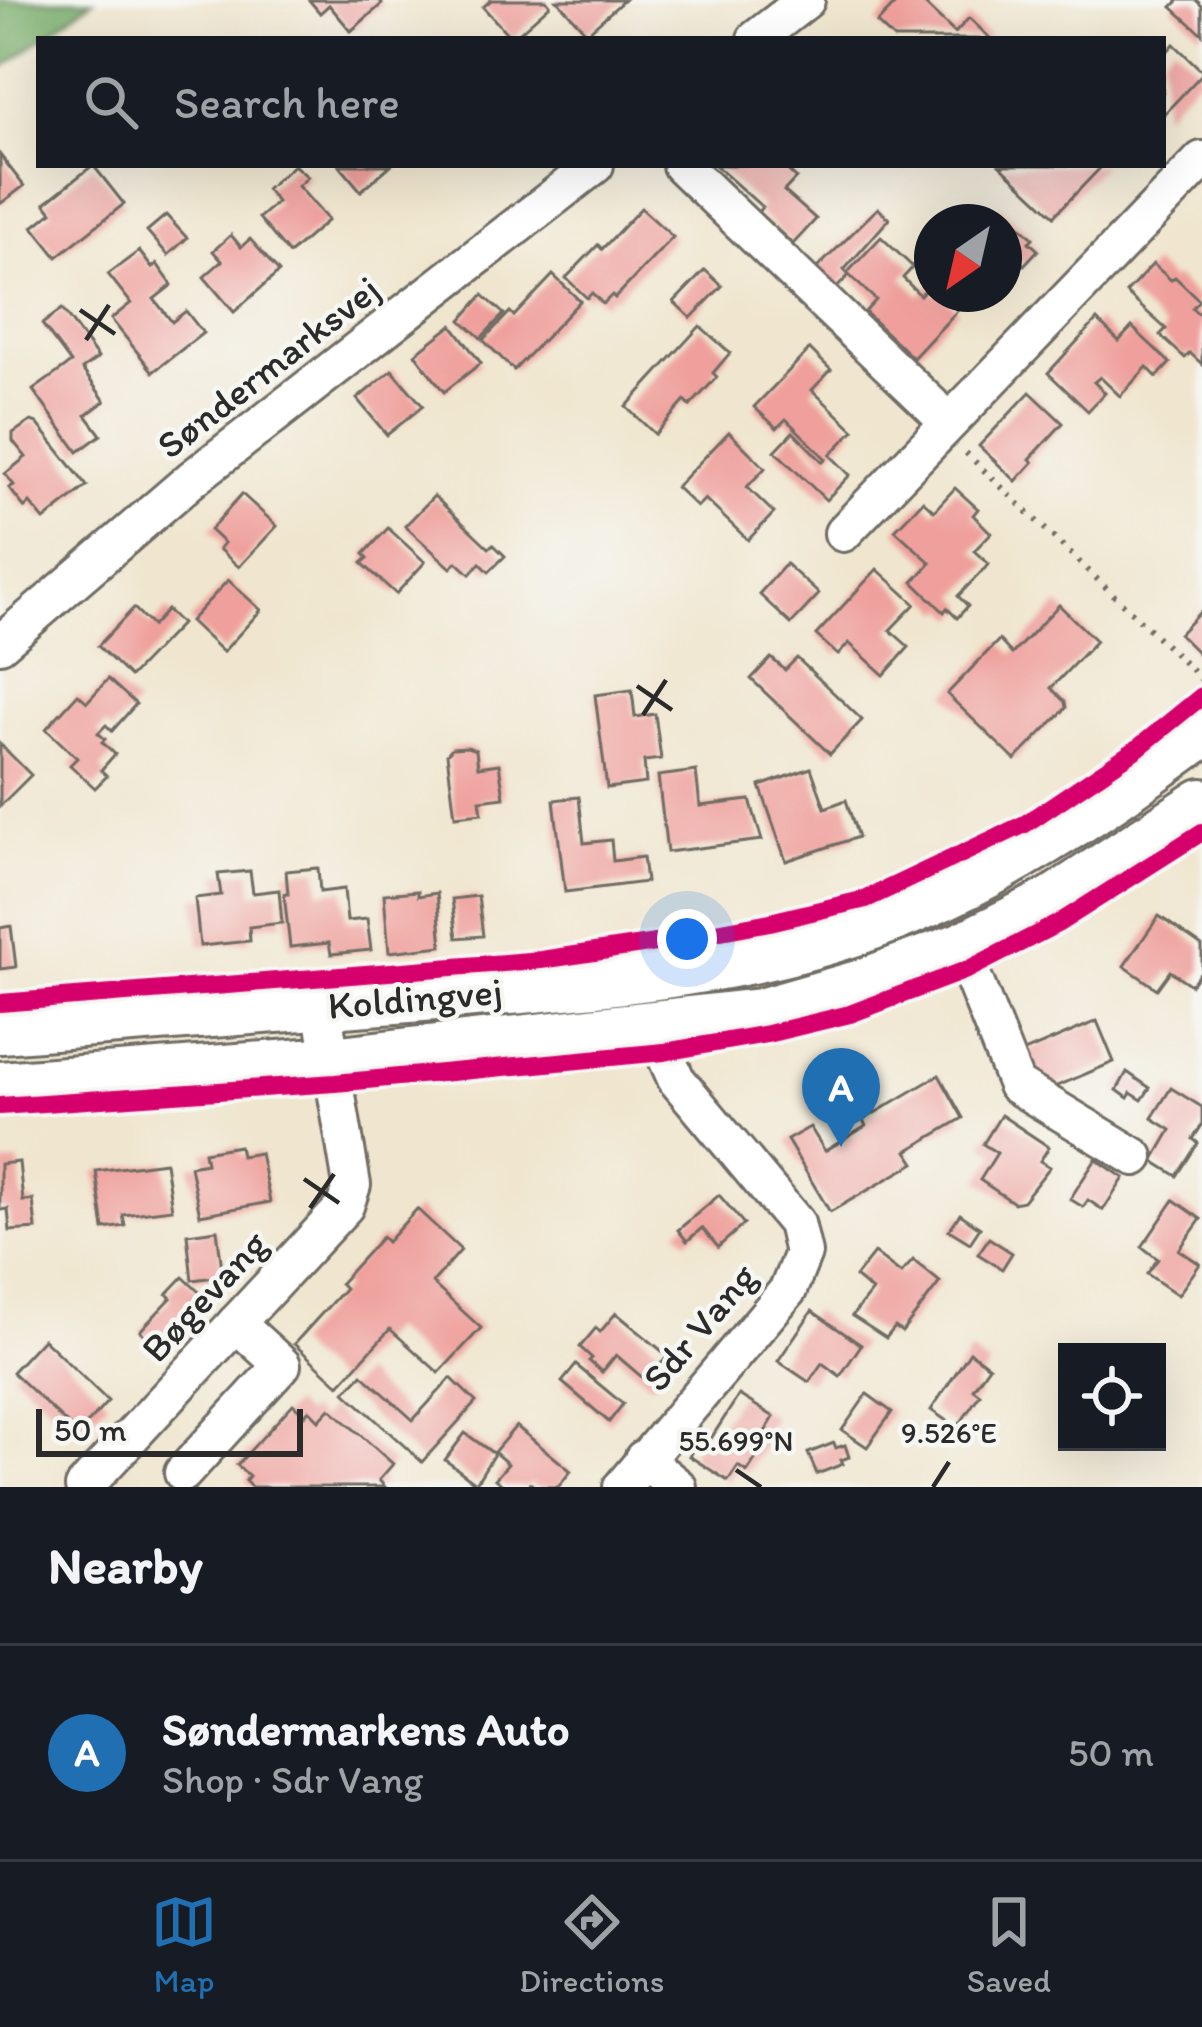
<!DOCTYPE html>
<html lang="en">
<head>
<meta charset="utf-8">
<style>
  :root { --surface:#171b24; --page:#20242c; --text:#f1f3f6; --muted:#9ea1a6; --line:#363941; --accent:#1f6fb2 }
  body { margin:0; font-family:Itim,sans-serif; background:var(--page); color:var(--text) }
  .controls { position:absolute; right:36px; bottom:36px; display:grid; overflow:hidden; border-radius:0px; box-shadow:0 12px 48px #0002 }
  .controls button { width:108px; height:108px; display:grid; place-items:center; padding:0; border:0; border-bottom:3px solid var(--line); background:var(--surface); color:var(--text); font:60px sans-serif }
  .compass { position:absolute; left:914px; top:204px; width:108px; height:108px; border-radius:50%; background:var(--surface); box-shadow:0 12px 48px #0002; rotate:214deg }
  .scale { position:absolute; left:36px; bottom:30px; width:267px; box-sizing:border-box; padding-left:12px; border:6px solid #2b2b2b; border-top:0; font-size:33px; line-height:42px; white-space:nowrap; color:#2b2b2b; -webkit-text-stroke:9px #f6f6f2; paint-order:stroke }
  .you { position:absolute; left:687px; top:939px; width:42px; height:42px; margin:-30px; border:9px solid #fff; border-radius:50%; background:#1a73e8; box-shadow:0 0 0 18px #1a73e833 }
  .badge { display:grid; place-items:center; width:78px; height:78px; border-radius:50%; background:var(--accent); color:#fff; font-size:39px; font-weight:700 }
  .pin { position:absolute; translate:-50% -99px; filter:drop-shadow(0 3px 6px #0008) }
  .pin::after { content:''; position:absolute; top:63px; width:42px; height:36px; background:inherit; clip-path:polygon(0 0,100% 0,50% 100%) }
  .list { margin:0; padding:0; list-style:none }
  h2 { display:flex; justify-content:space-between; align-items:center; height:156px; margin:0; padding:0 48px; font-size:51px }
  h2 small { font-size:39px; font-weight:400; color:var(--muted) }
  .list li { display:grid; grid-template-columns:78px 1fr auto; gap:36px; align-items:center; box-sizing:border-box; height:216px; padding:0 48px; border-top:3px solid var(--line) }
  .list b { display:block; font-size:45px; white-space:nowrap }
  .list p { margin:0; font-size:39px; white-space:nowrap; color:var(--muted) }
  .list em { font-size:39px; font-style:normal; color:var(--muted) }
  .icon { flex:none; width:66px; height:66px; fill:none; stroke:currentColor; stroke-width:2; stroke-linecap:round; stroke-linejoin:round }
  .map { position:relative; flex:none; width:1202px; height:1487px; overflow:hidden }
  .search { position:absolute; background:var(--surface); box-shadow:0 12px 48px #0002; left:36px; right:36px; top:36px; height:132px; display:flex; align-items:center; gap:30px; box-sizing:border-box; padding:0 42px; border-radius:0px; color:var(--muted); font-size:45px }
  .sheet { height:372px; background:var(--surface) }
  nav { display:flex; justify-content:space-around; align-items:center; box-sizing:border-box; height:168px; border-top:3px solid var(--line); background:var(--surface); font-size:33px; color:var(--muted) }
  nav a { display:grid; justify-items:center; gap:6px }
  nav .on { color:var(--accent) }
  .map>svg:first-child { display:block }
  .forest { fill:#74aa66; stroke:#506a48; stroke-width:3 }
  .building { fill:#efa09c }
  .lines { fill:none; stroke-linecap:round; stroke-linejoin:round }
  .minor-casing { stroke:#706c64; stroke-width:42 }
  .major-casing { stroke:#706c64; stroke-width:54 }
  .path { stroke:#706c64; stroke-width:6; stroke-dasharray:3 9; stroke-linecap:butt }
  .minor { stroke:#fff; stroke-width:36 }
  .major { stroke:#fff; stroke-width:48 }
  .cycleway-casing { stroke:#f6f6f2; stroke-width:26 }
  .cycleway { stroke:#d6006c; stroke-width:18 }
  .ticks { fill:none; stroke:#2b2b2b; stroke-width:4.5 }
  .labels { text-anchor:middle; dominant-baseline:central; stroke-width:9; stroke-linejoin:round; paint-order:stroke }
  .street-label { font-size:39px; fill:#2b2b2b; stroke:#f6f6f2 }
  .ticks-label { font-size:30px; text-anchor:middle; fill:#2b2b2b; stroke:#f6f6f2; stroke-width:9; stroke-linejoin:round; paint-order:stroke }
</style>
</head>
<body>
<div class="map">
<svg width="1202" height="1487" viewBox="0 0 1202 1487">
  <rect width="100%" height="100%" fill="#f6f6f2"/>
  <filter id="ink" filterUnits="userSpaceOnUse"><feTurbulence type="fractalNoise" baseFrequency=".00833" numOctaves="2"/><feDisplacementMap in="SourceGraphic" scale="24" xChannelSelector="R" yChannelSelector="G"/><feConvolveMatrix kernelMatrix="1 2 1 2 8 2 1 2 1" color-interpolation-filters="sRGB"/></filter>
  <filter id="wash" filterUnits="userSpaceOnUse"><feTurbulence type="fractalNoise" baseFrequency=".004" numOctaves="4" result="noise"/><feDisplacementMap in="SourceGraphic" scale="48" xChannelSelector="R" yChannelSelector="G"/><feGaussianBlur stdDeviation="2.7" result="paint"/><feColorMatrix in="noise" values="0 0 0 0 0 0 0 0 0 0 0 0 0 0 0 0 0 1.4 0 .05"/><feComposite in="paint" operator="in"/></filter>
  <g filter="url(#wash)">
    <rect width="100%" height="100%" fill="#f0e6cf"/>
    <polygon class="forest" points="0,0 93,0 0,70"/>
    <g id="blocks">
      <g class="building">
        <polygon points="309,0 379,0 382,4 351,31 329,5 320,13"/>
        <polygon points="491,0 546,0 550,5 512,39 483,7"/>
        <polygon points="557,0 624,0 587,33"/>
        <polygon points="899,0 920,0 955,33 969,18 991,39 894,39 877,23"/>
        <polygon points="1179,0 1196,0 1202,6 1202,34 1172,7"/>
        <polygon points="1174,44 1202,71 1202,74 1163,115 1163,56"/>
        <polygon points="0,155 24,186 0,204"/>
        <polygon points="93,165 124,204 57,257 33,227 52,212 45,203"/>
        <polygon points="294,165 308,177 298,186 328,220 289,254 259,218 277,202 266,189"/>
        <polygon points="339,165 391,165 361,191"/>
        <polygon points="715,165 782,165 796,178 784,191 816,219 793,244 758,212 762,207"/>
        <polygon points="1000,165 1103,165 1054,216"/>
        <polygon points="999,206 1033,238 1029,242 1038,250 1024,265 1015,257 1004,269 1004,222 984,222"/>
        <polygon points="641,208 673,237 615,298 612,295 603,304 592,293 587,298 566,278 598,245 602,249"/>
        <polygon points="878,208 889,219 844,270 847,273 881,237 913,267 903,278 920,295 932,282 932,294 941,294 958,310 913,358 865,312 876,300 849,275 832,293 812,273"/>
        <polygon points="166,215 187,238 168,255 147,231"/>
        <polygon points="231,235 241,247 250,239 279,272 234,312 204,277 222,261 213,251"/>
        <polygon points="139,251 152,268 157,264 172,285 154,299 172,322 186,311 203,333 153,372 111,319 131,303 108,274"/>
        <polygon points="1153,264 1171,280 1175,277 1199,300 1192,308 1202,317 1202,364 1190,353 1185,358 1160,335 1166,329 1126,293"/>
        <polygon points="705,270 722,286 691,318 674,302"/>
        <polygon points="553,275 580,301 514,370 483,340 510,312 514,316"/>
        <polygon points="483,295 504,314 481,338 461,320"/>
        <polygon points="62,309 98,358 82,369 105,401 86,415 101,435 78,452 33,390 71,363 42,324"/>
        <polygon points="1097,320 1119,341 1132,327 1170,363 1157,377 1147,367 1120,396 1100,377 1094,382 1105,393 1088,411 1048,373"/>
        <polygon points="452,325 481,363 444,392 415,354"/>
        <polygon points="700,326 730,353 713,373 717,377 690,406 685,401 655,434 626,407"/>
        <polygon points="810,349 831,370 812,390 854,430 830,455 850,475 826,500 775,451 793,432 823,462 826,459 786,419 777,428 754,407"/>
        <polygon points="392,370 423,406 387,435 357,399"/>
        <polygon points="1030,392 1063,423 1030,459 1033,462 1016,481 979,446"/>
        <polygon points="31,421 37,423 87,486 44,520 30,503 25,508 9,488 14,485 5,474 26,457 13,441 13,433"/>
        <polygon points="729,432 765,468 747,487 774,513 748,540 705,499 697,507 676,487"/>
        <polygon points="955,488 978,509 973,515 991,533 974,551 989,564 958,596 968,606 957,618 947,608 944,612 913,582 931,563 895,530 923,501 934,511"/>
        <polygon points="242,494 277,526 239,567 219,549 224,543 210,530"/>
        <polygon points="434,496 489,548 493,544 505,556 489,572 480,563 470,574 457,562 451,568 405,526"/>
        <polygon points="388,528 425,562 396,594 362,563 368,558 364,554"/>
        <polygon points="786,564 819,594 791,624 759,594"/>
        <polygon points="877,569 915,604 890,630 909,647 884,675 849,643 838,655 816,635"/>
        <polygon points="228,580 261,610 223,652 190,621"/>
        <polygon points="1059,605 1096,641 1051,688 1065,702 1066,708 1015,760 947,694 999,640 1012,654"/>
        <polygon points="134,608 152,626 167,610 181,624 130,677 98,646"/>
        <polygon points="1202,610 1202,657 1179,634"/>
        <polygon points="771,658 785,670 797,658 862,720 830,754 751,679"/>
        <polygon points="108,679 136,704 112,731 106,725 98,733 105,739 102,742 115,754 101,770 107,776 95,788 70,765 77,758 46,729 78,694 87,702"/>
        <polygon points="632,690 635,717 655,714 661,759 644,761 646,783 607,788 595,695"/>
        <polygon points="0,744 31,775 0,806"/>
        <polygon points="467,747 476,750 478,767 499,764 504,797 480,800 482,813 455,816 447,754 452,748"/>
        <polygon points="811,768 825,808 846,800 858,837 786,861 760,786"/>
        <polygon points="696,771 700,806 750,800 762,840 667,852 658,776"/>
        <polygon points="579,797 584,843 611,840 613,861 643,857 646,882 565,892 554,800"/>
        <polygon points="318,868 320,892 344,889 347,921 367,919 371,950 331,954 329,943 290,947 284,894 288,894 286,871"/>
        <polygon points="250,871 253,893 279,890 282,923 249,927 250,941 200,946 195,898 221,895 218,874"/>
        <polygon points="418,891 418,896 437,893 442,946 389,952 384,894"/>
        <polygon points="478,896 483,936 457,938 452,899"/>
        <polygon points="1159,916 1202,946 1202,970 1191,985 1170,971 1157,989 1124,966"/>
        <polygon points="11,926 16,967 0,969 0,928"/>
        <polygon points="1097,1021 1114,1062 1043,1092 1022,1059 1024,1052"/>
        <polygon points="1127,1072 1150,1088 1142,1100 1131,1093 1128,1098 1117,1090"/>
        <polygon points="939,1075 963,1118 907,1151 915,1163 830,1212 787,1140 810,1127 825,1151 866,1126 863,1120"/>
        <polygon points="1171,1088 1202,1107 1202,1125 1193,1139 1198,1143 1177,1176 1153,1161 1171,1130 1152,1118"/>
        <polygon points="1001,1115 1049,1147 1040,1161 1050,1167 1023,1201 1014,1203 980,1180 997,1153 983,1144"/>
        <polygon points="239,1146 241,1156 260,1153 270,1202 200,1215 190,1166 206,1163 204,1152"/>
        <polygon points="1096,1159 1124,1178 1103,1210 1088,1200 1083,1207 1070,1199"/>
        <polygon points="19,1162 23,1201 33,1200 36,1229 10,1231 8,1209 0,1210 0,1164"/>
        <polygon points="165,1162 172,1209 123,1215 125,1226 104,1229 96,1171"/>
        <polygon points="719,1195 744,1224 718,1247 702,1228 687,1241 678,1230"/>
        <polygon points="1174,1200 1201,1219 1179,1250 1200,1264 1178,1295 1147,1274 1158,1259 1142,1247"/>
        <polygon points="417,1209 461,1250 432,1283 481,1328 439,1373 390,1329 339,1385 294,1344 345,1288 340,1283 382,1237 387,1242"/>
        <polygon points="960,1214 980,1228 970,1243 949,1230"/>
        <polygon points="217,1230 223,1276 192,1280 187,1234"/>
        <polygon points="989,1238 1012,1253 1002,1269 978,1254"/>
        <polygon points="874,1253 901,1274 913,1260 940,1282 902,1332 895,1327 886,1338 852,1316 872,1291 855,1277"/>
        <polygon points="183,1277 212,1304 165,1354 140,1331 171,1298 167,1294"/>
        <polygon points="812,1311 861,1345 840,1376 822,1363 809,1382 778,1361"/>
        <polygon points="616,1313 668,1356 658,1367 663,1371 651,1385 616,1355 602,1372 589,1361 592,1358 580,1347 596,1328 600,1332"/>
        <polygon points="43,1339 108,1401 78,1434 12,1372"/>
        <polygon points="970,1352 989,1366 973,1389 980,1394 957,1428 931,1410"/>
        <polygon points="576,1365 623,1404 609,1422 562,1382"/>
        <polygon points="362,1374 413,1420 451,1378 476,1402 422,1462 345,1392"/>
        <polygon points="867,1394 892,1412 867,1447 842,1430"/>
        <polygon points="739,1395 774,1417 765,1432 770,1436 747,1472 738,1466 728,1481 689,1456 699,1439 708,1443"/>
        <polygon points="293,1404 305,1415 309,1410 319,1420 330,1408 393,1464 379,1480 385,1487 251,1487 245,1481 249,1476 237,1465"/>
        <polygon points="516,1426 571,1471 558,1487 535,1487 530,1483 527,1487 505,1487 495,1479 508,1464 494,1452"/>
        <polygon points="465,1433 494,1454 476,1483 445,1460"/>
        <polygon points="834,1443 836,1448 845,1445 849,1457 841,1460 843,1464 817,1474 808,1453"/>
      </g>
    </g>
  </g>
  <g filter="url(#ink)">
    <use href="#blocks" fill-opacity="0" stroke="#706c64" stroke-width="3"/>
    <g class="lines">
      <g class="minor-casing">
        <g id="minor">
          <polyline points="756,39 806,0"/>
          <polyline points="681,165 949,422"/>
          <polyline points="843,533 1202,160"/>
          <polyline points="0,644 193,478 595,165"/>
          <polyline points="961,947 1016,1085 1135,1157"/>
          <polyline points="643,1459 678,1487"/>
          <polyline points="183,1473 282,1365 236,1323"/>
          <polyline points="84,1487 345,1206 352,1185 322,1006"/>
          <polyline points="622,1487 788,1290 803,1253 796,1223 676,1079 664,1052 660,1026"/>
        </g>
      </g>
      <g class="major-casing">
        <g id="major">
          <path d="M0,1029c154,-11 308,-22 462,-35 138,-12 280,-21 411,-69 120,-44 227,-116 329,-192"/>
          <polyline points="0,1086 331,1061 760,1013 858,985 961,947 1051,902 1202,803"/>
        </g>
      </g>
      <polyline class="path" points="966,453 1202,680"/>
      <use href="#minor" class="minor"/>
      <use href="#major" class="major"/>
      <g class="cycleway-casing">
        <g id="cycleway">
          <polyline points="0,1003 541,960 662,942 770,922 866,899 1025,824 1138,748 1202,696"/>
          <polyline points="0,1106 335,1083 664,1052 767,1034 850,1014 969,969 1059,923 1202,832"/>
        </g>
      </g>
      <use href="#cycleway" class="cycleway"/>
    </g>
  </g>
  <path class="ticks" d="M80,310l35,24M86,340l23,-35M637,686l35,24M643,715l23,-35M304,1179l35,24M310,1208l24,-34M736,1470l25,17M933,1487l16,-25"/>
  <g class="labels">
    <g class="street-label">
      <text transform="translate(268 367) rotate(-38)">Søndermarksvej</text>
      <text transform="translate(415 998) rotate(-5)">Koldingvej</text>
      <text transform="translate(204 1296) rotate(-47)">Bøgevang</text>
      <text transform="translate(699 1327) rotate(-50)">Sdr Vang</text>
    </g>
  </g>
  <g class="ticks-label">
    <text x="949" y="1443">9.526°E</text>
    <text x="736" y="1451">55.699°N</text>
  </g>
</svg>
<div class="controls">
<button><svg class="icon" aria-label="locate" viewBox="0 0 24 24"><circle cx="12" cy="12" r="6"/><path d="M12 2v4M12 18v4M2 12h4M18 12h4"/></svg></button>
</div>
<svg class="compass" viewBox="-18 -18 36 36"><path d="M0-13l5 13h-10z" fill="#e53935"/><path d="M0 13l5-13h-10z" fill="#9ea1a6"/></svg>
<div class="scale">50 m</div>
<div class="you"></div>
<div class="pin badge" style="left:841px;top:1147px">A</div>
<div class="search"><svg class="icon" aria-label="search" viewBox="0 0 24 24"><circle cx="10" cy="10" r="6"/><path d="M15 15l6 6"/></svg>Search here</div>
</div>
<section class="sheet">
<h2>Nearby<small></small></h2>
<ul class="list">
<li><span class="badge">A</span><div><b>Søndermarkens Auto</b><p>Shop · Sdr Vang</p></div><em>50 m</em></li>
</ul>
</section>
<nav>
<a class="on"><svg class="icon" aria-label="map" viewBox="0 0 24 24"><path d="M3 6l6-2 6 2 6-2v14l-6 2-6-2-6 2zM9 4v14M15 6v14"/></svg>Map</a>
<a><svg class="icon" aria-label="directions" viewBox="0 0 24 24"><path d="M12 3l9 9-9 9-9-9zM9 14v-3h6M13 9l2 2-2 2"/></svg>Directions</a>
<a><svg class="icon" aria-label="saved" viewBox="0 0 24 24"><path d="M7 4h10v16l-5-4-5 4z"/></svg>Saved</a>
</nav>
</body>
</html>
